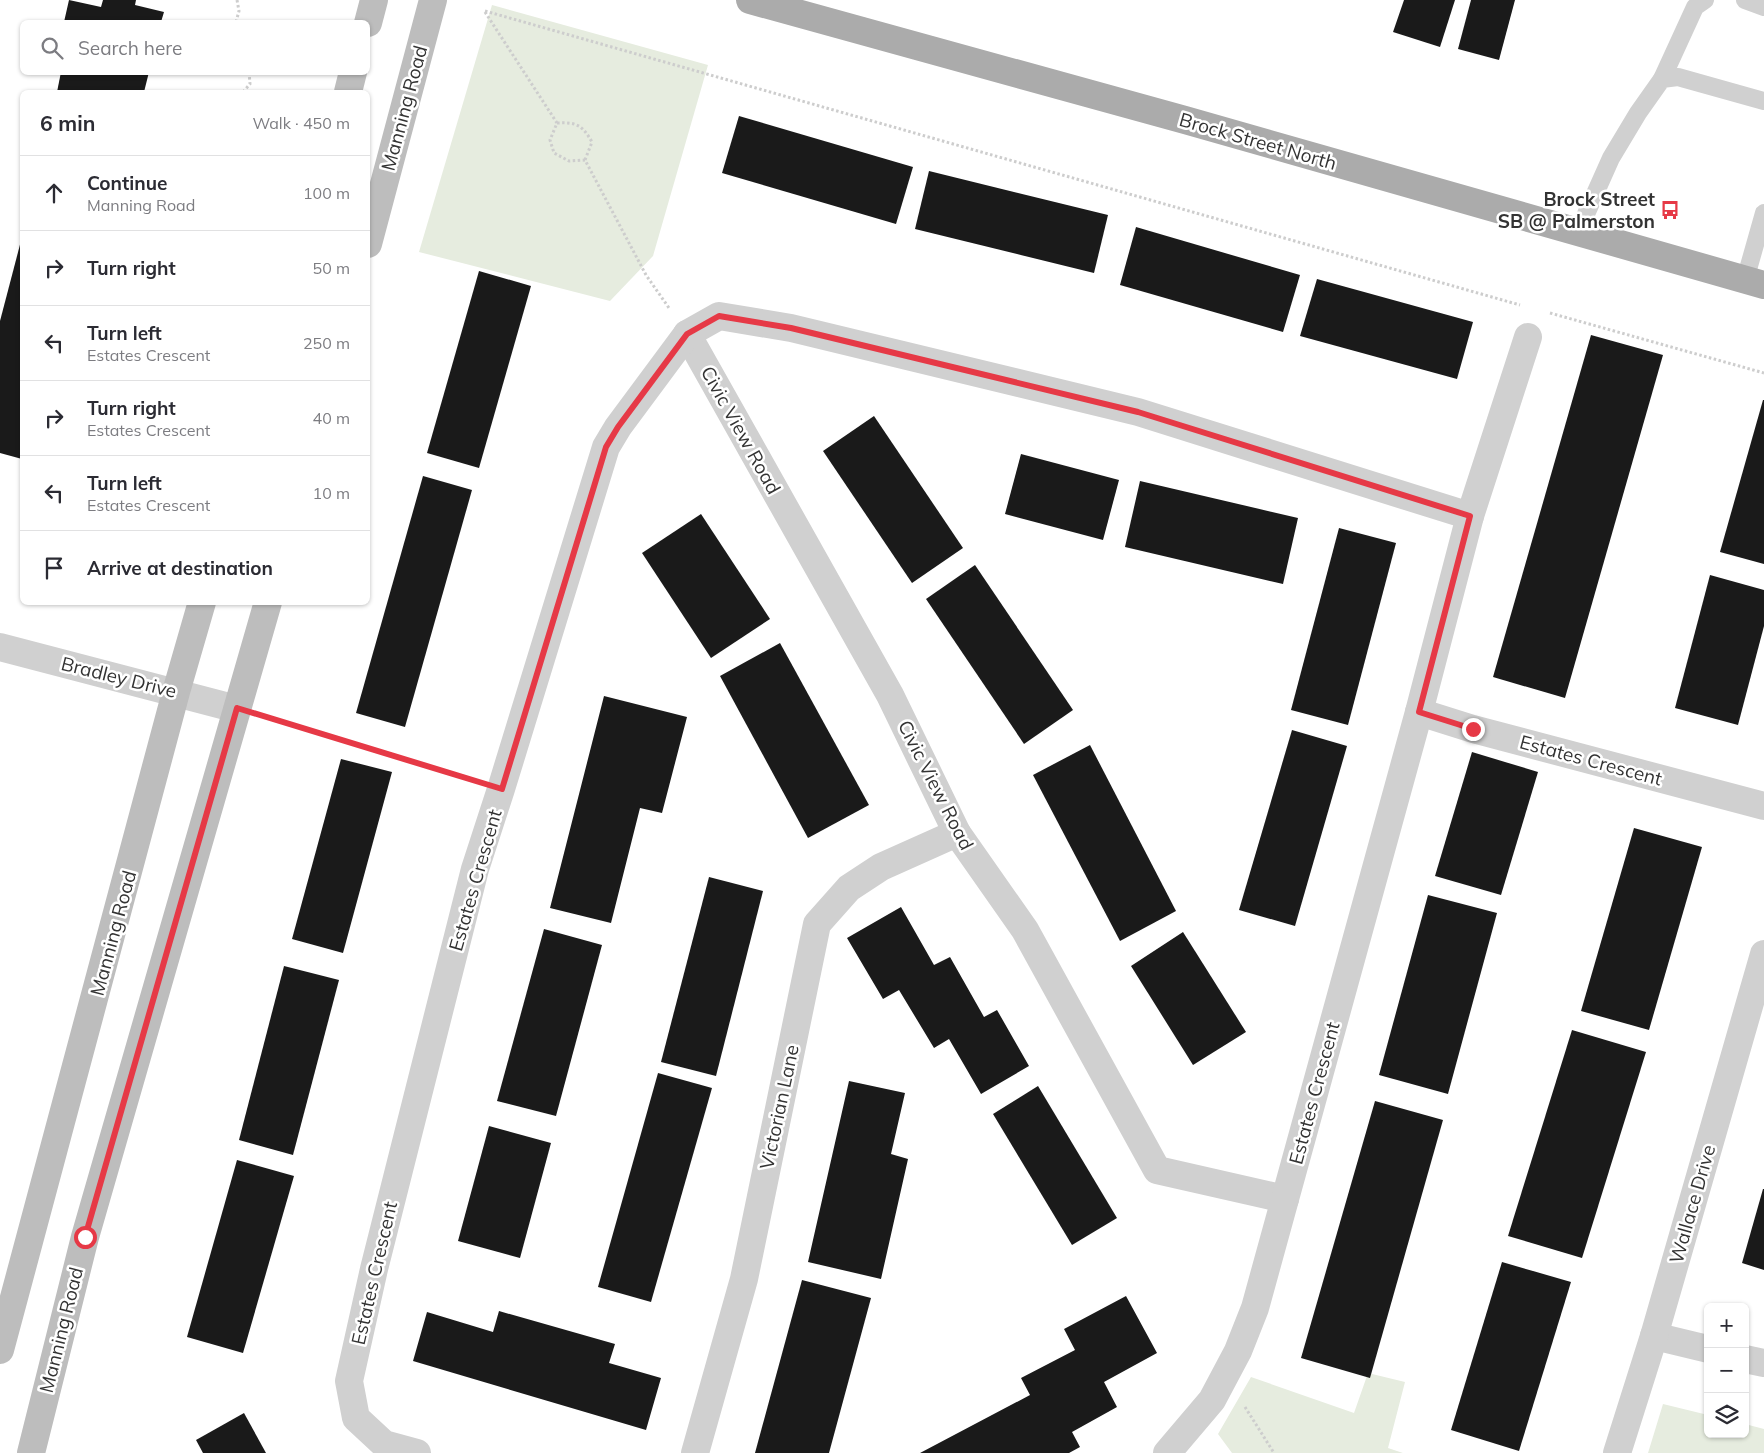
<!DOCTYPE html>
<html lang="en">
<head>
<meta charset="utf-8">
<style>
  :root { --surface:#fff; --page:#f7f7f7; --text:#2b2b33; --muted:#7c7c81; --line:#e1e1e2 }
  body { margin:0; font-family:Mulish,sans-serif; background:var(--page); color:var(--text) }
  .controls { position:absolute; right:15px; bottom:15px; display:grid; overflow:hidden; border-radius:8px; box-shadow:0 1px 4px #0004 }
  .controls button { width:45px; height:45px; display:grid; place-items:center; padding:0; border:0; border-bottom:1px solid var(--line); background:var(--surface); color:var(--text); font:25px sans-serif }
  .stop { position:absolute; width:15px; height:15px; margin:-11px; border:4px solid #e63946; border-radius:50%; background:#fff }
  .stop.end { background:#e63946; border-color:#fff; box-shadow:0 1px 5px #0008 }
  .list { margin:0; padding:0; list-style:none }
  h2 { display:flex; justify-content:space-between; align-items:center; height:65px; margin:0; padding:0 20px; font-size:21px }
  h2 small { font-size:16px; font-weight:400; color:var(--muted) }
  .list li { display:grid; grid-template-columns:32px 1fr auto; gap:15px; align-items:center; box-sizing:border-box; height:75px; padding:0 20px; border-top:1px solid var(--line) }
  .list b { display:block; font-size:19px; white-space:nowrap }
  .list p { margin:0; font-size:16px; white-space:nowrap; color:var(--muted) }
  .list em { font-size:16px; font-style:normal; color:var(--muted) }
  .icon { flex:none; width:28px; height:28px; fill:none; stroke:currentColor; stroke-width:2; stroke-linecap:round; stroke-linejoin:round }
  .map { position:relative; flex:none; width:1764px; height:1453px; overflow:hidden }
  .search { position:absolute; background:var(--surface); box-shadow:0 1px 4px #0004; left:20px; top:20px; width:350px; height:55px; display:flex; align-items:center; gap:12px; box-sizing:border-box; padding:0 18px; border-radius:8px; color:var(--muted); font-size:19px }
  .panel { position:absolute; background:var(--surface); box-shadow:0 1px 4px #0004; left:20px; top:90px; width:350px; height:515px; border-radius:8px }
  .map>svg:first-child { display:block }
  .green { fill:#e6ecdf }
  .building { fill:#1a1a1a }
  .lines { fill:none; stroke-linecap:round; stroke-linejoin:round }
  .path { stroke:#cdcdcd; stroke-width:3; stroke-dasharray:2.5 2.5; stroke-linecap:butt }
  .service { stroke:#d0d0d0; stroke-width:18 }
  .minor { stroke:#d0d0d0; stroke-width:28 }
  .secondary { stroke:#bdbdbd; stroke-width:28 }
  .primary { stroke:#ababab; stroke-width:28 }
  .route { stroke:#e63946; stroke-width:6 }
  .labels { text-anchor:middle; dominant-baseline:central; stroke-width:5; stroke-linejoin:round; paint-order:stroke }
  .street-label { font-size:19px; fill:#333; stroke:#fff }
  .poi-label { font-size:19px; font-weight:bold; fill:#333; stroke:#fff; text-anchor:end }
</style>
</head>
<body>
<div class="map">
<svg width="1764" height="1453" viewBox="0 0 1764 1453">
  <rect width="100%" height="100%" fill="#fff"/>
  <g class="green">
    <polygon points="492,5 708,65 653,256 610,301 419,252"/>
    <polygon points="1368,1373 1405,1382 1388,1448 1403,1453 1232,1453 1218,1434 1251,1377 1354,1413"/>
    <polygon points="1663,1404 1708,1415 1708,1434 1745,1434 1745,1424 1764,1429 1764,1453 1648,1453"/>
  </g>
  <g class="building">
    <polygon points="69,0 101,7 103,0 136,0 135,5 164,12 161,22 64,22"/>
    <polygon points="1404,0 1455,0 1440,47 1393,32"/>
    <polygon points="1471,0 1515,0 1499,60 1458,49"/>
    <polygon points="61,72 149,72 144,92 57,92"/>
    <polygon points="739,116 913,167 896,224 722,173"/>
    <polygon points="929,171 1108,215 1094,273 915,229"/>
    <polygon points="1136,227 1300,275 1283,332 1120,285"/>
    <polygon points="22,237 22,459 0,453 0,321"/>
    <polygon points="479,271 531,286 479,468 427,453"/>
    <polygon points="1317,279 1473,322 1457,379 1300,336"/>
    <polygon points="1591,335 1663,355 1565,698 1493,677"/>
    <polygon points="1763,400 1764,400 1764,564 1720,552"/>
    <polygon points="874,416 963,548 912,583 823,451"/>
    <polygon points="1021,454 1119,480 1103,540 1005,514"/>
    <polygon points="423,476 472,490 405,727 356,713"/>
    <polygon points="1140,481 1298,518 1283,584 1125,547"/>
    <polygon points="701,514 770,619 711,658 642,553"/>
    <polygon points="1339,528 1396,543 1348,725 1291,710"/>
    <polygon points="975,565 1073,710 1024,744 926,599"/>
    <polygon points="1710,575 1764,590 1764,626 1738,725 1675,708"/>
    <polygon points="780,643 869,805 808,838 720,676"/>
    <polygon points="604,696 687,717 662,813 640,808 611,923 550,908"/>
    <polygon points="1292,730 1347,746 1295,926 1239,910"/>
    <polygon points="1090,745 1176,911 1120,941 1033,775"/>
    <polygon points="1472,752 1538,772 1501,895 1435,876"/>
    <polygon points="341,759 392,772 343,953 292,939"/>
    <polygon points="1634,828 1702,847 1649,1030 1581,1011"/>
    <polygon points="709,877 763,891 716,1076 661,1062"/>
    <polygon points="1428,895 1497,913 1448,1094 1379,1075"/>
    <polygon points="901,907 934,965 950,957 984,1017 997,1010 1029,1066 981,1094 949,1039 934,1048 899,990 883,999 847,938"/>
    <polygon points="544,929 602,945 556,1116 497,1101"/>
    <polygon points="1183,932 1246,1032 1193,1065 1131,966"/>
    <polygon points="284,966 339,980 293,1155 239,1140"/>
    <polygon points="1572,1030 1646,1052 1582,1258 1508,1236"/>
    <polygon points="658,1073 712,1088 651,1302 598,1287"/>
    <polygon points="849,1081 905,1093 891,1154 908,1159 881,1279 808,1262"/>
    <polygon points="1038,1086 1117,1218 1072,1245 993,1114"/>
    <polygon points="1375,1101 1443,1120 1370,1378 1301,1358"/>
    <polygon points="489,1126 551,1143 520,1258 458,1241"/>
    <polygon points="237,1160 294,1176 243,1353 187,1337"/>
    <polygon points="1763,1189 1764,1189 1764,1270 1742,1263"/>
    <polygon points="1502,1262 1571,1282 1519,1451 1451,1430"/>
    <polygon points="802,1280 871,1298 829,1453 755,1453"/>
    <polygon points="1126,1296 1157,1353 1104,1382 1117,1407 1072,1432 1080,1447 1069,1453 920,1453 1030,1395 1021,1378 1075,1350 1064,1329"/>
    <polygon points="499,1311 615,1344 609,1363 661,1378 646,1430 413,1361 427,1312 493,1332"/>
    <polygon points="244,1413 266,1453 203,1453 196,1440"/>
  </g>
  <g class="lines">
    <g class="path">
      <polyline points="485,11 1520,305"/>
      <polyline points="485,12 557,123 550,140 554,153 569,161 585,160 646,275 669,308"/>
      <polyline points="236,22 239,11 237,0"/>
      <polyline points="243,92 250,84 249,72"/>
      <path d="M557,123c20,-1 25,2 35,19l-7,18"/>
      <polyline points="1550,313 1764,373"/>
      <polyline points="267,718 470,779"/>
      <polyline points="1245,1407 1274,1453"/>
    </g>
    <g class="service">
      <polyline points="1745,0 1764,7"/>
      <polyline points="1662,79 1695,7 1705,0"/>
      <polyline points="1578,232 1611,158 1638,113 1662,79 1678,77 1764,101"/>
      <polyline points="1745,280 1764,213"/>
    </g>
    <g class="minor">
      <polyline points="687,334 890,695 957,833 1025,930 1157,1170 1285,1199"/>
      <polyline points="0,647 237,709"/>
      <polyline points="1419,712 1473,729 1764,806"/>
      <polyline points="1654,1336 1708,1349"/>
      <polyline points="1745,1359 1764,1363"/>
      <polyline points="417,1453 384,1444 356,1418 349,1381 374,1269 475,869 501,789 606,447 618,427 687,334 719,316 791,328 1138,412 1470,516"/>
      <polyline points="695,1453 744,1279 817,924 849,888 881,867 957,833"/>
      <polyline points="1167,1453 1212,1400 1238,1351 1255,1308 1419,712 1470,516 1528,337"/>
      <polyline points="1617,1453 1654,1336 1764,954"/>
    </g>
    <g class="secondary">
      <polyline points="368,23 374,0"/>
      <polyline points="348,92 353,72"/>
      <polyline points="368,244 433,0"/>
      <polyline points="0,1350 176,692 202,602"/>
      <polyline points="31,1453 85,1237 268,602"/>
    </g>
    <polyline class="primary" points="750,0 1185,120 1764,285"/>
  </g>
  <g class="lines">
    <polyline class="route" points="85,1237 237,708 502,789 606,447 618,427 687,334 719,316 791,328 1138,412 1470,516 1419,712 1473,729"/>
  </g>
  <defs>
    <g id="bus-bare" transform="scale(1.5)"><path d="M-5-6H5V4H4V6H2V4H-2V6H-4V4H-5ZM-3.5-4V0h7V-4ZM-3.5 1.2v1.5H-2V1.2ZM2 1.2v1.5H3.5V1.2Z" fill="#e63946" stroke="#fff" stroke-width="2.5" paint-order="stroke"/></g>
  </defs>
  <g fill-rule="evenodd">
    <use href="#bus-bare" x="1670" y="210"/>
  </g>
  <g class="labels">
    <g class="street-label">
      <text transform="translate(404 108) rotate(-75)">Manning Road</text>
      <text transform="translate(1258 141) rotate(16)">Brock Street North</text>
      <text transform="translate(741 430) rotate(61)">Civic View Road</text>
      <text transform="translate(119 677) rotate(14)">Bradley Drive</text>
      <text transform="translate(1591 760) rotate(15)">Estates Crescent</text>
      <text transform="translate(936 785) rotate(63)">Civic View Road</text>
      <text transform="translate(475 880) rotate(-74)">Estates Crescent</text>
      <text transform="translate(113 933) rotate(-75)">Manning Road</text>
      <text transform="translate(1314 1093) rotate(-75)">Estates Crescent</text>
      <text transform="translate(779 1107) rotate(-78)">Victorian Lane</text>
      <text transform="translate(1692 1204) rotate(-74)">Wallace Drive</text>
      <text transform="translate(374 1273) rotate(-77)">Estates Crescent</text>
      <text transform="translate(61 1330) rotate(-76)">Manning Road</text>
    </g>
    <g class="poi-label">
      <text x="1655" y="199">Brock Street<tspan x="1655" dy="22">SB @ Palmerston</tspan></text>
    </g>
  </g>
</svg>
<div class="controls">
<button>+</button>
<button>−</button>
<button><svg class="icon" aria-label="layers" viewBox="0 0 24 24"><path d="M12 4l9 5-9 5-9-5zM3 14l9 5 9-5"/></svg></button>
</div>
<div class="stop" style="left:85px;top:1237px"></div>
<div class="stop end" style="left:1473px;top:729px"></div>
<div class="search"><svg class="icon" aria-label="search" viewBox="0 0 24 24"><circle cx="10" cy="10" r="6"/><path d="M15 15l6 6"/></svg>Search here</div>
<section class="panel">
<h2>6 min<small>Walk · 450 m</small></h2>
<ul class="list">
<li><svg class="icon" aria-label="ahead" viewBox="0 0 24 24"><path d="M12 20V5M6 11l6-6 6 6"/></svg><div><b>Continue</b><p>Manning Road</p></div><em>100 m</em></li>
<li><svg class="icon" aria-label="right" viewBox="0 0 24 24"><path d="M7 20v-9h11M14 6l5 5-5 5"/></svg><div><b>Turn right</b></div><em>50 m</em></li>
<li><svg class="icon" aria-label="left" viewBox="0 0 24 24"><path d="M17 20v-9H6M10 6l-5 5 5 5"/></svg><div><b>Turn left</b><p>Estates Crescent</p></div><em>250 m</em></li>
<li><svg class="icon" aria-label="right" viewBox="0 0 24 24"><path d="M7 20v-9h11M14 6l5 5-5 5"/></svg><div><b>Turn right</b><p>Estates Crescent</p></div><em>40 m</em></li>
<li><svg class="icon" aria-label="left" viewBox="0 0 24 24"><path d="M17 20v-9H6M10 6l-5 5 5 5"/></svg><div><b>Turn left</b><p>Estates Crescent</p></div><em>10 m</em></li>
<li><svg class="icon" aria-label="arrive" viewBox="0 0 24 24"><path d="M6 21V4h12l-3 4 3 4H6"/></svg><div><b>Arrive at destination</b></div></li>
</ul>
</section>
</div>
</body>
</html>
